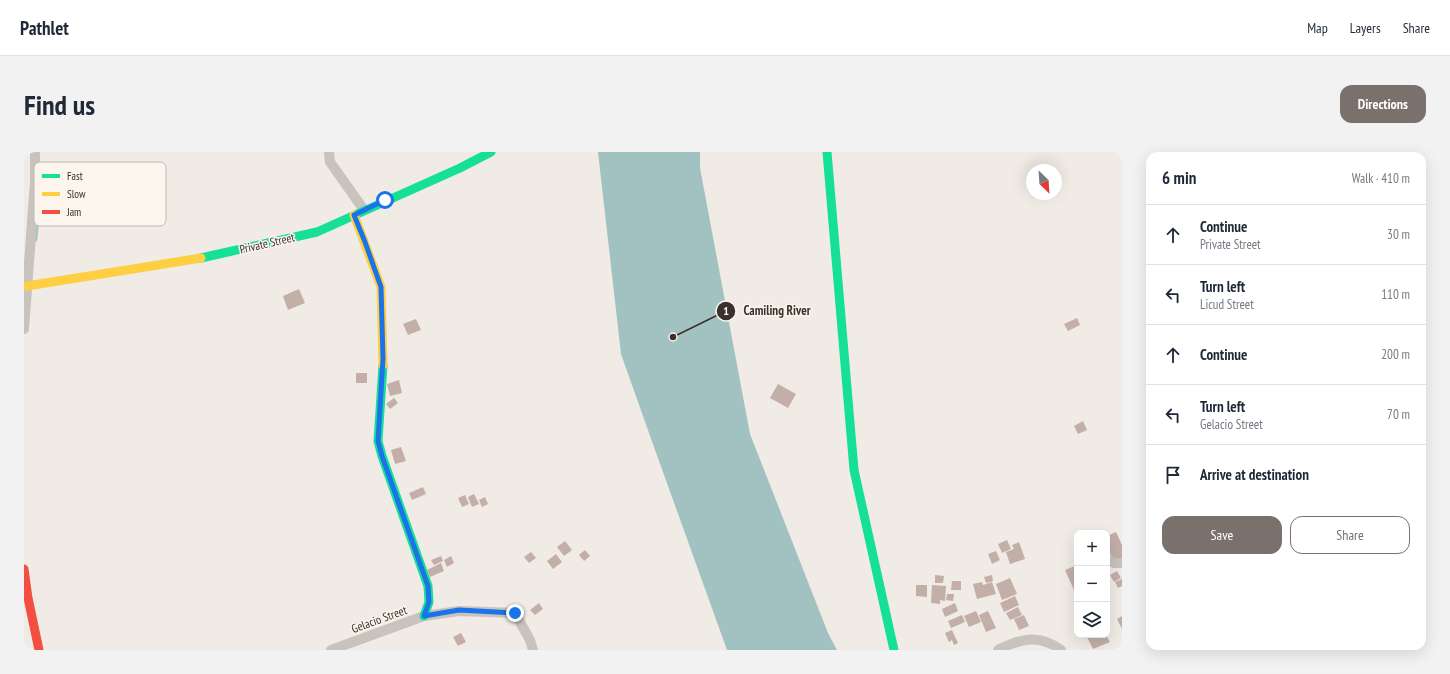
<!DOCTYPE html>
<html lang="en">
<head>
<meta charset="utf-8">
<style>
  :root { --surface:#fff; --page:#f2f2f3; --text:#1f2937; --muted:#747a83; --line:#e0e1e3; --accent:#7a716c }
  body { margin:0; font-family:"PT Sans Narrow",sans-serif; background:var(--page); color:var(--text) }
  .controls { position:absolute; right:12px; bottom:12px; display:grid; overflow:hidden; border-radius:8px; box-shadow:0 4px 16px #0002 }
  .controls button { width:36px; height:36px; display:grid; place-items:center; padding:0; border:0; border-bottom:1px solid var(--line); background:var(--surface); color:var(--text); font:20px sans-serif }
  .compass { position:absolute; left:1002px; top:12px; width:36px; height:36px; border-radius:50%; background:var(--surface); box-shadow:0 4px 16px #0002; rotate:155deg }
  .stop { position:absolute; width:12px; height:12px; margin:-9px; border:3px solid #1a73e8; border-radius:50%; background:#fff }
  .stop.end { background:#1a73e8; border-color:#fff; box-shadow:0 1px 4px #0008 }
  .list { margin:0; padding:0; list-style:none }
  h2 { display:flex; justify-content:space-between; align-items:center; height:52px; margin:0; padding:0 16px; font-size:17px }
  h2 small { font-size:13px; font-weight:400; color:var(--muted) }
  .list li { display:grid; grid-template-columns:26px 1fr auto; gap:12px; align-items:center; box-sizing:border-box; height:60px; padding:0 16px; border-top:1px solid var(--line) }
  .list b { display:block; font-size:15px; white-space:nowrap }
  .list p { margin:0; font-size:13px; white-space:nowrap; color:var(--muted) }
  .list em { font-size:13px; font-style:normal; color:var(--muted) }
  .actions { display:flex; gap:8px; padding:12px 16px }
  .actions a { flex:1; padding:9px 0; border:1px solid var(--accent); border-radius:12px; text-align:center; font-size:14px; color:var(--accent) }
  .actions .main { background:var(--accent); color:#fff }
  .icon { flex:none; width:22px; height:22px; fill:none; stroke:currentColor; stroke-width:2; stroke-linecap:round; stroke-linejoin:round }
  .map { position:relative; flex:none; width:1098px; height:498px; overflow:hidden; border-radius:12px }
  header { display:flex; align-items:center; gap:24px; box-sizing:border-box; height:56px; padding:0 20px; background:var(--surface); border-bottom:1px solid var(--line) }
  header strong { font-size:19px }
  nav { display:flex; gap:22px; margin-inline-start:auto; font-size:14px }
  .intro { display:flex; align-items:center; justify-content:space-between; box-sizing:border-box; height:96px; padding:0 24px }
  h1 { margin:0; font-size:28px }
  .button { padding:10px 18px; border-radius:12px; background:var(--accent); color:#fff; font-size:14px; font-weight:700 }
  main { display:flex; gap:24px; padding:0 24px }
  aside { flex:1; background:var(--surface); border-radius:12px; box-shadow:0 4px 16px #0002 }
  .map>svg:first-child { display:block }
  .water { fill:#a1c2c1 }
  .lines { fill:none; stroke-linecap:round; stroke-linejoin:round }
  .stream { stroke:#a1c2c1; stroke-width:2.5 }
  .building { fill:#c3afa7 }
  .street { stroke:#c9c3be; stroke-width:10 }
  .fast { stroke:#16e098; stroke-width:9 }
  .slow { stroke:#ffcf43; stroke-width:9 }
  .jam { stroke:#f24e42; stroke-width:9 }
  .route { stroke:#1a73e8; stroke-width:5 }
  .labels { text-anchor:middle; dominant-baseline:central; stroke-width:3; stroke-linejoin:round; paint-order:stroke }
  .street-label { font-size:12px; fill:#3b302b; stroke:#fbf5ee }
  .key { fill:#fbf5ee; stroke:#c1bab4; stroke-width:1 }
  .key-label { font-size:11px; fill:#3b302b }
  .leader { fill:none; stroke:#3b302b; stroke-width:1.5 }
  .callout-dot { fill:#3b302b; stroke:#fbf5ee; stroke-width:1.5 }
  .mark-label { font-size:12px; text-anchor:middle; font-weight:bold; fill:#fff }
  .callout-label { font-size:13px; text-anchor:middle; font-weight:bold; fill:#3b302b; stroke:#fbf5ee; stroke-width:3; stroke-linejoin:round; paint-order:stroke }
</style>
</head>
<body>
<header>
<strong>Pathlet</strong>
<nav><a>Map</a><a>Layers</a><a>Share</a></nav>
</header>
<div class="intro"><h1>Find us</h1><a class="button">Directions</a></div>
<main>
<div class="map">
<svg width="1098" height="498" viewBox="0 0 1098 498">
  <rect width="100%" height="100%" fill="#f0ebe5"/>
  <polygon class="water" points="574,0 676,0 676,16 726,282 804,481 813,498 703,498 630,295 597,202"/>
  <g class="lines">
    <polyline class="stream" points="10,89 12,88 17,37 16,20"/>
  </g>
  <g class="building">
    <polygon points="275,137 281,151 264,158 259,144"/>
    <polygon points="1053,166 1056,173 1044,179 1040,172"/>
    <polygon points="392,167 397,178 384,183 379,172"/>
    <rect x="332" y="221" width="11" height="10"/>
    <polygon points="375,228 378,241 366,244 363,232"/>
    <polygon points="754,232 772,242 764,256 746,246"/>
    <polygon points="370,246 374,251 366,257 362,252"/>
    <polygon points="1059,269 1063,278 1054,282 1050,274"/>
    <polygon points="377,295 382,309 371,312 367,298"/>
    <polygon points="399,335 402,342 388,348 385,341"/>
    <polygon points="450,342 455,352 448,355 444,345"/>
    <polygon points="441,343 445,352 438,355 434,346"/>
    <polygon points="461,345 464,352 458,355 455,348"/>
    <polygon points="1092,380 1098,393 1098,407 1090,411 1083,394 1083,384"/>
    <polygon points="983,388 987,397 978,401 974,392"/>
    <polygon points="541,389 548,398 540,404 533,395"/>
    <polygon points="995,390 1001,407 986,412 982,400 990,397 988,393"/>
    <polygon points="561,398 566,404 560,409 555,403"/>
    <polygon points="972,399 976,408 968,412 964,402"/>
    <polygon points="507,400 512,406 505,411 500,405"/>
    <polygon points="532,402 538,410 529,417 523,409"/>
    <polygon points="417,404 419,409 410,413 407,408"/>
    <polygon points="427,404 430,411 423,415 420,408"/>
    <polygon points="417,411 420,419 406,425 403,418"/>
    <polygon points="1053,413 1053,437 1050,438 1041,418"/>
    <polygon points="1093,419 1097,426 1090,430 1086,423"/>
    <polygon points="911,423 920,424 919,431 911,431"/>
    <polygon points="968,423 969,429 962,431 960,425"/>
    <polygon points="986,426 993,442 978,448 972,432"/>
    <polygon points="1098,427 1098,434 1094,436 1091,430"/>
    <polygon points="928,429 937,429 937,438 927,438"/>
    <polygon points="958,430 959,433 968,430 972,442 953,447 949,432"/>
    <polygon points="892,433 903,433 903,445 892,444"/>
    <polygon points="908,433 922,434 921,449 916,448 916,452 907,451"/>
    <polygon points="923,442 930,442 929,449 922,448"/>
    <polygon points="991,444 995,453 980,460 976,451"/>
    <polygon points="515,451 519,457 511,463 506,458"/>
    <polygon points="931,451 934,459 921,465 918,457"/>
    <polygon points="994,455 998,463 986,468 982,461"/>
    <polygon points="952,459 957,470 945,475 940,464"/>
    <polygon points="964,459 972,476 962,480 955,463"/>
    <polygon points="938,463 941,470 927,476 924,469"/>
    <polygon points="1000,463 1005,474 995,478 990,467"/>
    <polygon points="1098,464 1098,477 1093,467"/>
    <polygon points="928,478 934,491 930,493 928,488 925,490 921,481"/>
    <polygon points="437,481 442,490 434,494 429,485"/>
    <polygon points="1062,483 1082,483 1086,490 1069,497"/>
  </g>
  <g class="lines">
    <g class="street">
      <polyline points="305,0 306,10 340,58"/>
      <polyline points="0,177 11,30 11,0"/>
      <polyline points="1083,407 1090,411 1098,411"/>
      <polyline points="307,498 400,464 435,459 491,461 506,488 509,498"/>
      <path d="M974,498c22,-11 41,-17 63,0"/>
    </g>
    <g class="fast">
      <polyline points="803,0 830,318 870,498"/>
      <polyline points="177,106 293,80 436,16 467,0"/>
      <polyline points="359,213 354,289 358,304 404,434 405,450 400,464"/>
    </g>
    <g class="slow">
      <polyline points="330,63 357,135 359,213"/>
      <polyline points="3,134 177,106"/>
    </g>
    <polyline class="jam" points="0,417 4,446 15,498"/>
  </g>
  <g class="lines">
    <polyline class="route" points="361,48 330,63 341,90 357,135 359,207 354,289 358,304 404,434 405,450 400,464 435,458 491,461"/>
  </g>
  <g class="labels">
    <g class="street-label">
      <text transform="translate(243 91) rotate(-13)">Private Street</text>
      <text transform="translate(355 467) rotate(-20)">Gelacio Street</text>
    </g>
  </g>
  <rect x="10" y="10" width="132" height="64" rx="6" class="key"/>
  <rect x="18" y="22" width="18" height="4" fill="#16e098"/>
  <rect x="18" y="40" width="18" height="4" fill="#ffcf43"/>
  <rect x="18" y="58" width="18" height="4" fill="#f24e42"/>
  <g class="key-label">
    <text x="43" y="28">Fast</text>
    <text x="43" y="46">Slow</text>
    <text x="43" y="64">Jam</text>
  </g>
  <path class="leader" d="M649 185L702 159"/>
  <g class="callout-dot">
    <circle cx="649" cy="185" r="4"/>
    <circle cx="702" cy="159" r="10"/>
  </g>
  <g class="mark-label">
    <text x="702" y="163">1</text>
  </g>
  <g class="callout-label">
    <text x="753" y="163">Camiling River</text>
  </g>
</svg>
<div class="controls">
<button>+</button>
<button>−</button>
<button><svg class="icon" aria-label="layers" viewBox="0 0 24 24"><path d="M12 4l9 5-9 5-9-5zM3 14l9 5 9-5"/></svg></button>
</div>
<svg class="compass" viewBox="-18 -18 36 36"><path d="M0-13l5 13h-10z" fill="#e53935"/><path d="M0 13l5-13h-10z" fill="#747a83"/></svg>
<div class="stop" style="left:361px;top:48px"></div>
<div class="stop end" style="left:491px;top:461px"></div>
</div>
<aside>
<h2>6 min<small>Walk · 410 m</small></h2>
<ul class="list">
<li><svg class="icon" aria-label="ahead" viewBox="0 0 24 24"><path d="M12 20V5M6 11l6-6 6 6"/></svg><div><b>Continue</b><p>Private Street</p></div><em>30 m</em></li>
<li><svg class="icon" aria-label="left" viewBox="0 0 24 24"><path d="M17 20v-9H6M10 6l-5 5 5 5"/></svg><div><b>Turn left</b><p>Licud Street</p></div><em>110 m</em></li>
<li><svg class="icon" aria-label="ahead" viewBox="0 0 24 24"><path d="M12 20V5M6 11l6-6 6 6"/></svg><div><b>Continue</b></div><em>200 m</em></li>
<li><svg class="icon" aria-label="left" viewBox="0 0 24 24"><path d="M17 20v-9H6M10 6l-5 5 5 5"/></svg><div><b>Turn left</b><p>Gelacio Street</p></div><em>70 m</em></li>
<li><svg class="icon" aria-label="arrive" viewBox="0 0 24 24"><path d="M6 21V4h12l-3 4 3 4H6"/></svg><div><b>Arrive at destination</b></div></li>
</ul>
<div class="actions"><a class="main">Save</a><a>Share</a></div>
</aside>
</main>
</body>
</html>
